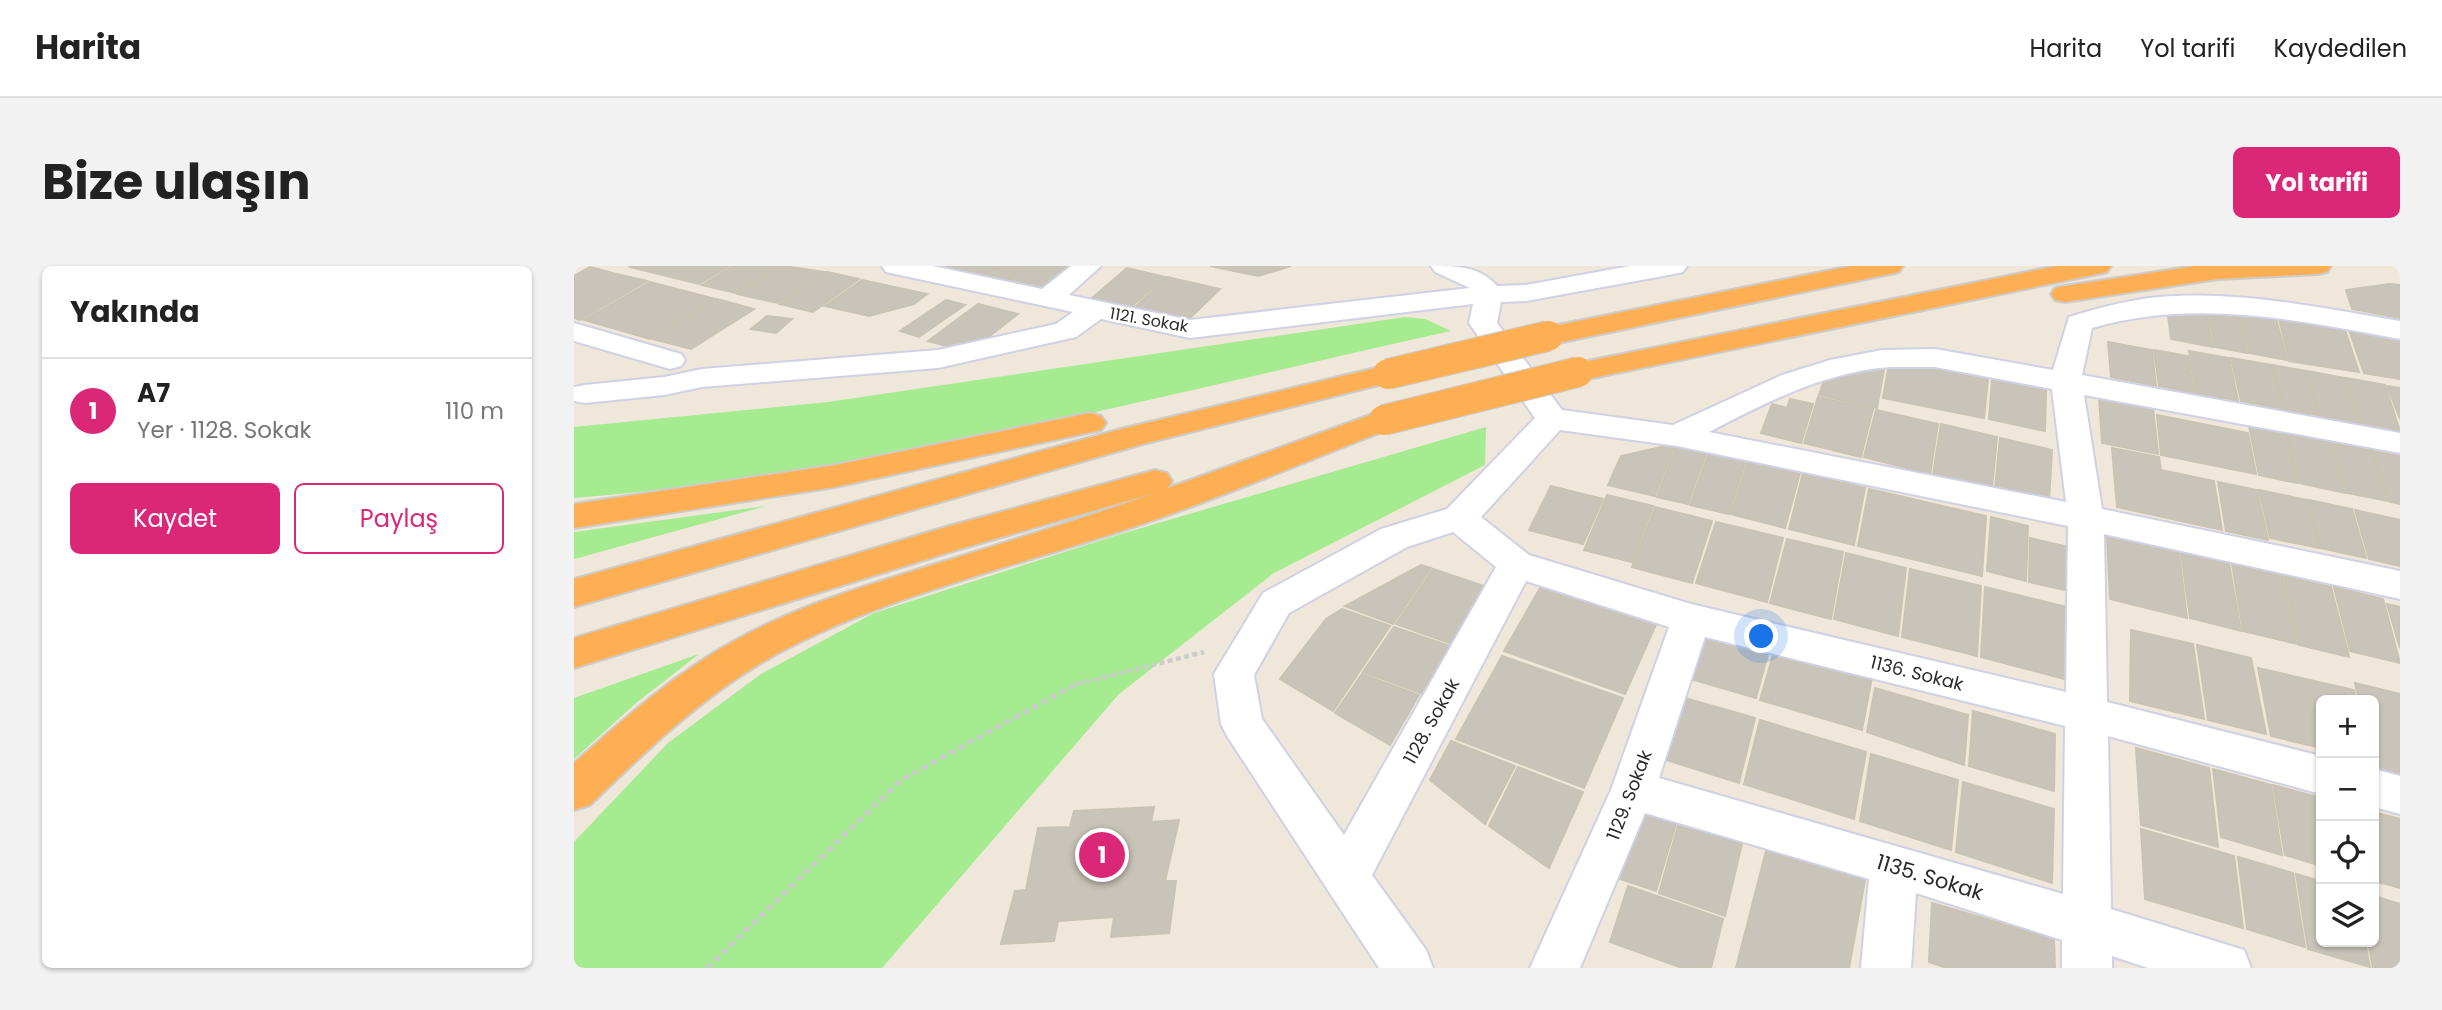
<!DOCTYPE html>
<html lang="tr">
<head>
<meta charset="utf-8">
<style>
  :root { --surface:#fff; --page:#f2f2f2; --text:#222; --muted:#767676; --line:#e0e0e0; --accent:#db2777 }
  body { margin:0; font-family:Poppins,sans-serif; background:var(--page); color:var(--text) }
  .controls { position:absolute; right:21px; bottom:21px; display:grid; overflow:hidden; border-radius:10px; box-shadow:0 2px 5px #0004 }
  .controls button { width:63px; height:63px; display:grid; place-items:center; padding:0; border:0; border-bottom:2px solid var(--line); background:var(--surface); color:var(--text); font:35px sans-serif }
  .you { position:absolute; left:1188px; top:371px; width:24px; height:24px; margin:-18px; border:5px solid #fff; border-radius:50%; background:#1a73e8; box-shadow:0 0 0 10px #1a73e833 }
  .badge { display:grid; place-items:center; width:46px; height:46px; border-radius:50%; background:var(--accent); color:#fff; font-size:23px; font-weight:700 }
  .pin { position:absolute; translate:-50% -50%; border:4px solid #fff; box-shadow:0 2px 7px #0006 }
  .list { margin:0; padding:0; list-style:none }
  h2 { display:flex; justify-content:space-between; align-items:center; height:91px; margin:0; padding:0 28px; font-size:30px }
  h2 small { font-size:23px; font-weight:400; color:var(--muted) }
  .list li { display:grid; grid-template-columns:46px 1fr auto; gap:21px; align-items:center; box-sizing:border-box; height:105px; padding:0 28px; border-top:2px solid var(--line) }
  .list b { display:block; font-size:26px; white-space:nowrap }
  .list p { margin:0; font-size:23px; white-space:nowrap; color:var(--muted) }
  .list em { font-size:23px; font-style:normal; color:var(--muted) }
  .actions { display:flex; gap:14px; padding:21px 28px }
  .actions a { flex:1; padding:16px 0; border:2px solid var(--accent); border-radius:10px; text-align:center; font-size:24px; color:var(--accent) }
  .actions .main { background:var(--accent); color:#fff }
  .icon { flex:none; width:38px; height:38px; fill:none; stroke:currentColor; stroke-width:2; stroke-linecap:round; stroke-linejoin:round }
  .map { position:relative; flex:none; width:1826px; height:702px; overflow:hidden; border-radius:10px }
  header { display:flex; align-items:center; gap:42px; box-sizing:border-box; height:98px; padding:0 35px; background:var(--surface); border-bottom:2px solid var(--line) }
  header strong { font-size:33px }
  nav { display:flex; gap:38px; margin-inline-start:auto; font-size:24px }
  .intro { display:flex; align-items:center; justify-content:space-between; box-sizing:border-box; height:168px; padding:0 42px }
  h1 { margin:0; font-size:49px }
  .button { padding:18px 32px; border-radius:10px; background:var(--accent); color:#fff; font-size:24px; font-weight:700 }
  main { display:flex; gap:42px; padding:0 42px }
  aside { flex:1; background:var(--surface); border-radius:10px; box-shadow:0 2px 5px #0004 }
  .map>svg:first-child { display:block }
  .green { fill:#a5eb8f }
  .building { fill:#c9c4b9; stroke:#c9c3b3; stroke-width:2 }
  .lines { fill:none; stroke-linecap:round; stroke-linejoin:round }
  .minor-casing { stroke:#cfd1e4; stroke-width:4 }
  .highway-casing { stroke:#ccc; stroke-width:4 }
  .path-far1 { stroke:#ccc; stroke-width:4.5; stroke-dasharray:5 3.5; stroke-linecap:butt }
  .path { stroke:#ccc; stroke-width:5; stroke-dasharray:6 4.5; stroke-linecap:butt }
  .minor { fill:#fff; fill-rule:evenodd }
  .highway { fill:#ffaf53; fill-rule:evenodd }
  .highway-bridge-casing { stroke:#ccc; stroke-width:32; stroke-linecap:butt }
  .highway-bridge { stroke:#ffaf53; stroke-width:30 }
  .labels { text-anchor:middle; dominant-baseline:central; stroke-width:5; stroke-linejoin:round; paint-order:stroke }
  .far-street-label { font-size:16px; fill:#2a2a2a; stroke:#fff }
  .street-label { font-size:18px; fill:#2a2a2a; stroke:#fff }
  .near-street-label { font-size:21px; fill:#2a2a2a; stroke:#fff }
</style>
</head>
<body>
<header>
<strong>Harita</strong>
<nav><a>Harita</a><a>Yol tarifi</a><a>Kaydedilen</a></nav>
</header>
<div class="intro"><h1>Bize ulaşın</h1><a class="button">Yol tarifi</a></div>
<main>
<aside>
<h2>Yakında<small></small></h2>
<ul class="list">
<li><span class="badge">1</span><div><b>A7</b><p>Yer · 1128. Sokak</p></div><em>110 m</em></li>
</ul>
<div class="actions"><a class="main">Kaydet</a><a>Paylaş</a></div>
</aside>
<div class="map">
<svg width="1826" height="702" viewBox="0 0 1826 702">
  <rect width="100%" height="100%" fill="#eee7da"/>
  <g class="green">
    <path d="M831,51l20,2 26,12c-290,64 -581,143 -877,167v-71l254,-25z"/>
    <polygon points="912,161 911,199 700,307 545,428 308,702 0,702 0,576 94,477 187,408 300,347 547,268"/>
    <polygon points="192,240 4,292 0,293 0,266"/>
    <polygon points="125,388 62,437 0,493 0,432"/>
  </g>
  <g class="building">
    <polygon points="58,0 155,0 125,18 56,1"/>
    <polygon points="159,0 206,0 162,27 128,19"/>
    <polygon points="209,0 251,6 204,37 164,28"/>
    <polygon points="422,0 410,9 372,1 373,0"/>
    <polygon points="424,0 449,0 431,14 411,9"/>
    <polygon points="451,0 495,0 469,22 433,14"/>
    <polygon points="636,0 717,0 684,10"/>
    <polygon points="16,1 42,8 73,15 6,54 0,52 0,10"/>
    <polygon points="553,2 591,11 557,41 518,32"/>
    <polygon points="253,6 285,13 239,46 206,38"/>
    <polygon points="593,11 646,23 614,54 560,42"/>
    <polygon points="288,14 353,28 340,38 295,50 251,40"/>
    <polygon points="76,16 141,33 76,73 10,54"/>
    <polygon points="1815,18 1826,19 1826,52 1778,43 1772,24"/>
    <polygon points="143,33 180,43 117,83 79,73"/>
    <polygon points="372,34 391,39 345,71 326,65"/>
    <polygon points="404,38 444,48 395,86 354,75"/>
    <polygon points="1631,41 1639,81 1597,73 1593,42"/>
    <polygon points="1633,41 1664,46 1673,87 1641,81"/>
    <polygon points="1666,47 1702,53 1713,94 1675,87"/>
    <polygon points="193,50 218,53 202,67 177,63"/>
    <polygon points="1705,53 1771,64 1785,106 1715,95"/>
    <polygon points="1775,64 1826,73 1826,113 1790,107"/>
    <polygon points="1534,76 1578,84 1582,120 1537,111"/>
    <polygon points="1580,84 1614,90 1620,127 1585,120"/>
    <polygon points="1615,85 1655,92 1664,135 1622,127"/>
    <polygon points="1657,92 1697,99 1709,143 1667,135"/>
    <polygon points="1311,98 1303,142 1245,129 1249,117 1289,100"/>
    <polygon points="1315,98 1339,98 1414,113 1410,152 1309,132"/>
    <polygon points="1698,99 1732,105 1746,150 1711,144"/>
    <polygon points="1733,105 1770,112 1786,158 1747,150"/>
    <polygon points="1772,112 1811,119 1826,165 1788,158"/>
    <polygon points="1418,113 1472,124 1471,165 1415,153"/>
    <polygon points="1813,120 1826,122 1826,153"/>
    <polygon points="1244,131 1299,143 1287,191 1230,177"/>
    <polygon points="1525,131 1579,142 1584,188 1528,177"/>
    <polygon points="1216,133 1239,138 1227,177 1187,167 1198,138 1213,142"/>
    <polygon points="1302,144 1364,158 1356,208 1290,191"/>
    <polygon points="1583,149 1674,167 1682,208 1587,189"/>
    <polygon points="1367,158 1423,171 1418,222 1359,208"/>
    <polygon points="1675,160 1712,168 1723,217 1685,209"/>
    <polygon points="1713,168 1756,176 1771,227 1725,217"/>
    <polygon points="1426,172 1478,184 1475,236 1421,223"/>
    <polygon points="1758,177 1797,184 1814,235 1773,227"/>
    <polygon points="1101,178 1081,230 1034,219 1047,190"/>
    <polygon points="1103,178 1133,185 1114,238 1083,231"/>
    <polygon points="1538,182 1585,191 1587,204 1640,215 1648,264 1543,241"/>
    <polygon points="1799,185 1826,190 1826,238 1816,236"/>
    <polygon points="1135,186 1172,194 1155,248 1116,239"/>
    <polygon points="1174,195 1226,207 1211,262 1157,248"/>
    <polygon points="1229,207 1291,222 1280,279 1215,263"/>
    <polygon points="1644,216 1683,224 1694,274 1652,265"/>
    <polygon points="977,220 1029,233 1009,278 955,264"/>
    <polygon points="1295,223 1412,250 1408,310 1284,280"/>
    <polygon points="1685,224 1733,234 1745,282 1696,272"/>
    <polygon points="1033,229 1079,240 1058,296 1010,284"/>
    <polygon points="1735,234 1778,243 1792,292 1746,282"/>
    <polygon points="1081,241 1138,255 1118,317 1058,301"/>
    <polygon points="1781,244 1826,254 1826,300 1795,293"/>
    <polygon points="1417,251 1454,260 1452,315 1413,305"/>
    <polygon points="1142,256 1209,272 1193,336 1122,317"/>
    <polygon points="1533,270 1605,287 1613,352 1536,333"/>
    <polygon points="1456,272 1503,283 1504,327 1455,316"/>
    <polygon points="1213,273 1269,286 1257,353 1196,337"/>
    <polygon points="1272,287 1332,302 1324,370 1260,353"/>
    <polygon points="1607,287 1655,298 1667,365 1616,352"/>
    <polygon points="1658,298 1708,310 1723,378 1669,365"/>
    <polygon points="847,299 857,302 819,358 771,340"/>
    <polygon points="859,303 913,321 878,378 822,358"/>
    <polygon points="1336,303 1407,320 1403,390 1328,371"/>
    <polygon points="1710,310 1757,321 1775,391 1725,379"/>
    <polygon points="969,317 1084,354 1051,428 930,385"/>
    <polygon points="1411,321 1493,341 1494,414 1407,391"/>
    <polygon points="1760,321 1809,333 1826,397 1776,385"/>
    <polygon points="1813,338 1826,341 1826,382"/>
    <polygon points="768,343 816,360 759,445 706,413 752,353"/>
    <polygon points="1117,358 1196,381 1182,432 1100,408"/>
    <polygon points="820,361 876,380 847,427 789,406"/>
    <polygon points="1557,364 1619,378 1630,453 1556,435"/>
    <polygon points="1623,379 1677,392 1692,468 1634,454"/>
    <polygon points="1201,382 1298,411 1288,464 1186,434"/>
    <polygon points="928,390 1049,432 1010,522 882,473"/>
    <polygon points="1684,402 1780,424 1782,434 1747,434 1747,482 1697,470"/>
    <polygon points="788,408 845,429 816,479 761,447"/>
    <polygon points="1781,417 1826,428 1826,510 1805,505 1800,485 1800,434 1785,434"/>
    <polygon points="1301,422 1394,449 1390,499 1293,466"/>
    <polygon points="1100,429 1181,452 1165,517 1080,490"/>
    <polygon points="1399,445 1481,468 1480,525 1395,500"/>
    <polygon points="1186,454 1292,486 1280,553 1170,518"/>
    <polygon points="877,475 941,500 911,558 856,514"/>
    <polygon points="1562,482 1635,502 1644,581 1567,559"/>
    <polygon points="1297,488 1384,514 1377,584 1286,555"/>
    <polygon points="944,501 1009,526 975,602 915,560"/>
    <polygon points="1639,503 1697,519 1708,589 1647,571"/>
    <polygon points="1389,516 1480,543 1478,617 1382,586"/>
    <polygon points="1699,519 1747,532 1747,600 1711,589"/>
    <polygon points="1057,533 1105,548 1082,625 1032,608"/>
    <polygon points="580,541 577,556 605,554 591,615 602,615 595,667 537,671 540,651 484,655 480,675 427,678 441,625 452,624 464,562 496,561 500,545"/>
    <polygon points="1800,546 1826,553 1826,622 1800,615"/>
    <polygon points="1107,549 1170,569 1151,650 1085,627"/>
    <polygon points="1567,563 1660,590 1669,662 1571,633"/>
    <polygon points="1193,581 1291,614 1275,702 1162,702"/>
    <polygon points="1664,591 1719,607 1731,681 1673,663"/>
    <polygon points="1722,608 1747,615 1747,676 1791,676 1796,701 1734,683"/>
    <polygon points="1054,620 1149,653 1137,702 1108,702 1036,676"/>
    <polygon points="1800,630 1826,638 1826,702 1799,702 1794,676 1800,676"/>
    <polygon points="1358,637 1480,673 1481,702 1373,702 1355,696"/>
  </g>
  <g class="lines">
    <g class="minor-casing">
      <g id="minor">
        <path d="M308,0h51l109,23 29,-23h30l-32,29 121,25 280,-32 -35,-16 -4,-6c25,0 49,0 66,20l29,-1 104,-19h57l-4,6 -9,2 -148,27 -25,1 -4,21 65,87 111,15 109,-50 48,-15 52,-10 53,-1 118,21 16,-53c29,-9 59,-17 90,-20 80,-7 162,11 241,24v18c-103,-19 -205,-41 -308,-11l-10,47 318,58v20l-316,-58 18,114 298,62v28l-296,-65 3,168 214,54v38l-213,-58 3,173 133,41 7,18h-103l-36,-12v12h-50v-28l-146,-47 -5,75h-50l8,-89 -224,-66 -65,155h-50l81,-178 58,-163 -143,-46 -154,294 54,75 7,18h-54l-152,-232 -6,-12 -7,-50 49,-81 118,-64 66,-20 88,-91 -66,-95 4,-19 -283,34 -89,-19 -25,18 -138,31 -236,19 -38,8 -79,8 -11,-2v-14l11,-2 79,-8 38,-8 236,-19 118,-26 17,-12 -178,-38 -9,-2zM1317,101h44l117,22 14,113 -357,-70c56,-29 117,-61 182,-65zM986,164l117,16 391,80 -2,166 -375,-88 -162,-49 -48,-38zM879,266l43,35 -152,268 -82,-116 -8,-44 35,-62 118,-66zM1131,371l360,89 -2,168 -404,-116z"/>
        <polygon points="0,57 107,88 111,94 107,100 96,103 0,75"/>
        <polygon points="1800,503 1826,510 1826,548 1800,541"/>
      </g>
    </g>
    <g class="highway-casing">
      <g id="highway">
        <polygon points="1277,0 1329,0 1325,6 1316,8 974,79 964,76 959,70 964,64 974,61"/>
        <polygon points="1482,0 1537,0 1533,6 1524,8 1004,115 993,112 989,106 993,100 1004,97"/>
        <polygon points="1621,0 1757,0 1753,6 1744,8 1644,13 1491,36 1481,34 1477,28 1481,22 1491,20"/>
        <polygon points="814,99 825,102 829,108 825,114 569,178 0,341 0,313 551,162"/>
        <path d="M810,144l11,3 5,7 -5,7c-92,35 -183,75 -277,105 -113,37 -256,71 -357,131 -65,39 -117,90 -171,142l-16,5v-47c51,-45 100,-89 160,-122 62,-35 131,-55 198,-76 75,-23 149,-46 223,-72l-195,56 -386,119v-30l375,-112 206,-56 12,3 5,8 -4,7z"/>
        <polygon points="516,147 527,150 532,157 527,164 261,221 0,262 0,238 261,199"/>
      </g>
    </g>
    <polyline class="path-far1" points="503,418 630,386"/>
    <polyline class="path" points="133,702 327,514 506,416"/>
    <use href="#minor" class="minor"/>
    <use href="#highway" class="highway"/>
    <g class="highway-bridge-casing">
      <g id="highway-bridge">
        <polyline points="814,108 974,70"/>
        <polyline points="810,154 1004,106"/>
      </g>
    </g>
    <use href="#highway-bridge" class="highway-bridge"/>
  </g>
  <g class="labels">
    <g class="far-street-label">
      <text transform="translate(575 54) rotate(10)">1121. Sokak</text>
    </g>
    <g class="street-label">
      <text transform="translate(1343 407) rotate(14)">1136. Sokak</text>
      <text transform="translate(857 455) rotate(-61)">1128. Sokak</text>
      <text transform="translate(1055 529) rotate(-69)">1129. Sokak</text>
    </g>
    <g class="near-street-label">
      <text transform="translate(1356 611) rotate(17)">1135. Sokak</text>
    </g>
  </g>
</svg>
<div class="controls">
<button>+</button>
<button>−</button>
<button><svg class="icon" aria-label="locate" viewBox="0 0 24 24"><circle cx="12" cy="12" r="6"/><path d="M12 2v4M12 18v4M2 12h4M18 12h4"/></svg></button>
<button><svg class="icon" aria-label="layers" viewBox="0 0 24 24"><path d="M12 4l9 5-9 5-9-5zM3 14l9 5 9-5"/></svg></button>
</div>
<div class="you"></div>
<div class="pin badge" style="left:528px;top:589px">1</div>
</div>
</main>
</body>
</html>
